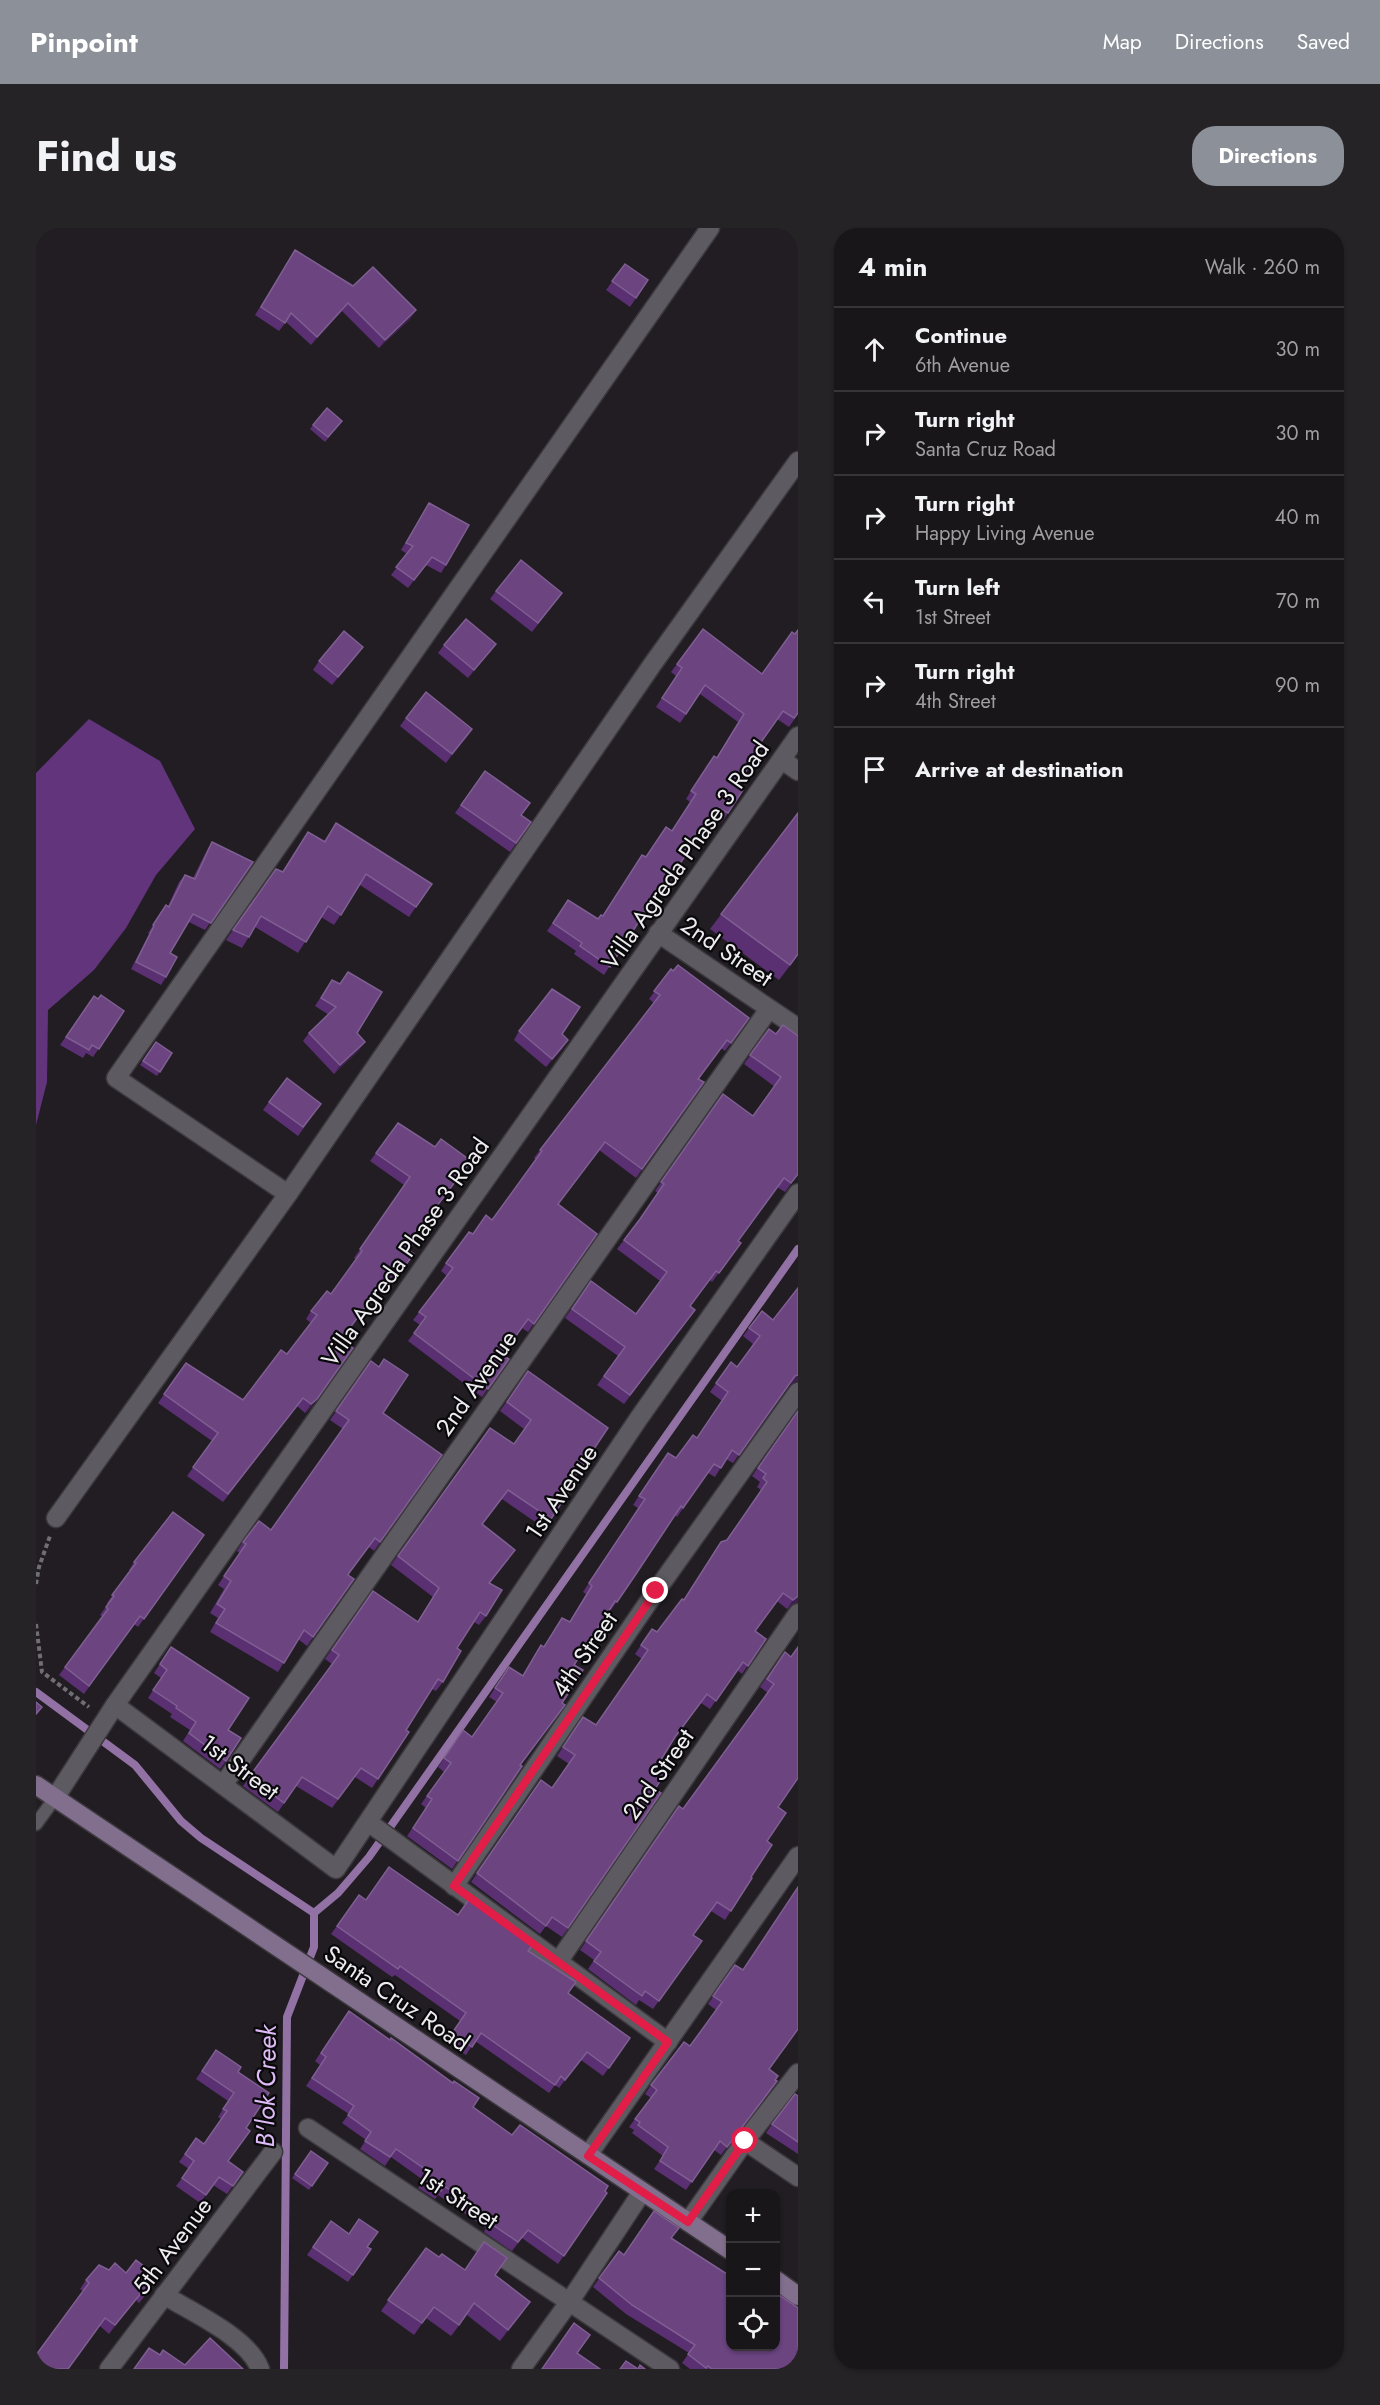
<!DOCTYPE html>
<html lang="en">
<head>
<meta charset="utf-8">
<style>
  :root { --surface:#19161a; --page:#262327; --text:#f1f3f6; --muted:#9f9fa2; --line:#373539; --accent:#8c9099 }
  body { margin:0; font-family:Jost,sans-serif; background:var(--page); color:var(--text) }
  .controls { position:absolute; right:18px; bottom:18px; display:grid; overflow:hidden; border-radius:12px; box-shadow:0 2px 4px #0004 }
  .controls button { width:54px; height:54px; display:grid; place-items:center; padding:0; border:0; border-bottom:2px solid var(--line); background:var(--surface); color:var(--text); font:30px sans-serif }
  .stop { position:absolute; width:18px; height:18px; margin:-14px; border:4px solid #e11d48; border-radius:50%; background:#fff }
  .stop.end { background:#e11d48; border-color:#fff; box-shadow:0 2px 6px #0008 }
  .list { margin:0; padding:0; list-style:none }
  h2 { display:flex; justify-content:space-between; align-items:center; height:78px; margin:0; padding:0 24px; font-size:26px }
  h2 small { font-size:20px; font-weight:400; color:var(--muted) }
  .list li { display:grid; grid-template-columns:39px 1fr auto; gap:18px; align-items:center; box-sizing:border-box; height:84px; padding:0 24px; border-top:2px solid var(--line) }
  .list b { display:block; font-size:22px; white-space:nowrap }
  .list p { margin:0; font-size:20px; white-space:nowrap; color:var(--muted) }
  .list em { font-size:20px; font-style:normal; color:var(--muted) }
  .icon { flex:none; width:33px; height:33px; fill:none; stroke:currentColor; stroke-width:2; stroke-linecap:round; stroke-linejoin:round }
  .map { position:relative; flex:none; width:762px; height:2141px; overflow:hidden; border-radius:24px }
  header { display:flex; align-items:center; gap:36px; box-sizing:border-box; height:84px; padding:0 30px; background:var(--accent); color:#fff }
  header strong { font-size:28px }
  nav { display:flex; gap:33px; margin-inline-start:auto; font-size:21px }
  .intro { display:flex; align-items:center; justify-content:space-between; box-sizing:border-box; height:144px; padding:0 36px }
  h1 { margin:0; font-size:42px }
  .button { padding:15px 27px; border-radius:24px; background:var(--accent); color:#fff; font-size:21px; font-weight:700 }
  main { display:flex; gap:36px; padding:0 36px }
  aside { flex:1; background:var(--surface); border-radius:24px; box-shadow:0 2px 4px #0004 }
  .map>svg:first-child { display:block }
  .forest { fill:#62347c }
  .lines { fill:none; stroke-linecap:round; stroke-linejoin:round }
  .stream { stroke:#9271a5; stroke-width:8 }
  .lane-casing { stroke:#3c393e; stroke-width:15 }
  .street-casing { stroke:#3c393e; stroke-width:21 }
  .secondary-casing { stroke:#3c393e; stroke-width:21 }
  .path { stroke:#716e73; stroke-width:4; stroke-dasharray:4.5 3; stroke-linecap:butt }
  .lane { stroke:#5e5a61; stroke-width:12 }
  .street { stroke:#5e5a61; stroke-width:18 }
  .secondary { stroke:#826f8e; stroke-width:18 }
  .wall { fill:#5b3072 }
  .shaded-wall { fill:#3d204d }
  .building { fill:#6b4480; stroke:#7f5f92; stroke-width:1.5 }
  .route { stroke:#e11d48; stroke-width:8 }
  .labels { text-anchor:middle; dominant-baseline:central; stroke-width:4.5; stroke-linejoin:round; paint-order:stroke }
  .street-label { font-size:24px; fill:#eeecf0; stroke:#09080a }
  .water-label { font-size:26px; font-style:italic; fill:#debaf6; stroke:#09080a }
</style>
</head>
<body>
<header>
<strong>Pinpoint</strong>
<nav><a>Map</a><a>Directions</a><a>Saved</a></nav>
</header>
<div class="intro"><h1>Find us</h1><a class="button">Directions</a></div>
<main>
<div class="map">
<svg width="762" height="2141" viewBox="0 0 762 2141">
  <rect width="100%" height="100%" fill="#211d23"/>
  <polygon class="forest" points="53,491 124,533 159,601 120,647 90,700 58,742 12,782 11,854 0,897 0,545"/>
  <g class="lines">
    <g class="stream">
      <polyline points="0,1464 99,1537 145,1593 165,1610 278,1685"/>
      <polyline points="278,1685 302,1665 333,1629 762,1021"/>
      <polyline points="248,2141 251,1789 278,1719 278,1685"/>
    </g>
    <g class="lane-casing">
      <polyline id="lane" points="0,1596 19,1570"/>
    </g>
    <g class="street-casing">
      <g id="street">
        <polyline points="746,532 762,543"/>
        <polyline points="622,705 762,800"/>
        <polyline points="252,966 80,850 674,0"/>
        <polyline points="20,1290 252,966 616,437 762,233"/>
        <polyline points="79,1477 300,1641 603,1190 762,965"/>
        <polyline points="187,1557 733,781"/>
        <polyline points="19,1570 79,1477 762,508"/>
        <polyline points="332,1594 632,1814"/>
        <polyline points="418,1658 620,1363 762,1164"/>
        <polyline points="522,1734 762,1385"/>
        <polyline points="272,1900 634,2141"/>
        <polyline points="709,1913 762,1949"/>
        <polyline points="552,1927 762,1628"/>
        <polyline points="652,1994 709,1913 762,1845"/>
        <path d="M128,2067c29,18 84,42 96,74"/>
        <polyline points="73,2141 237,1924"/>
        <polyline points="485,2141 534,2073 606,1964"/>
      </g>
    </g>
    <g class="secondary-casing">
      <g id="secondary">
        <polyline points="0,1557 694,2022"/>
        <polyline points="740,2052 762,2068"/>
      </g>
    </g>
    <g class="path">
      <polyline points="0,1356 3,1339 14,1308"/>
      <polyline points="0,1396 6,1444 53,1479"/>
    </g>
    <use href="#lane" class="lane"/>
    <use href="#street" class="street"/>
    <use href="#secondary" class="secondary"/>
  </g>
  <g class="wall">
    <polygon points="259,22 317,58 380,82 374,91 343,120 306,83 275,117 250,94 243,103 219,87"/>
    <polygon points="589,36 612,52 594,79 570,62"/>
    <polygon points="277,197 303,197 289,214 274,201"/>
    <polygon points="393,275 410,337 405,345 390,337 372,360 355,347 371,326 365,322"/>
    <polygon points="460,363 526,365 496,404 454,371"/>
    <polygon points="667,401 762,486 753,499 741,491 723,517 701,558 692,585 686,594 677,588 635,650 633,649 616,673 568,747 538,726 540,723 511,703 532,672 562,691 566,688 606,627 610,629 630,599 636,602 654,574 650,571 672,536 680,530 702,494 664,466 644,495 620,479 640,448 635,444"/>
    <polygon points="460,416 432,450 402,425 408,417"/>
    <polygon points="321,427 296,457 277,442 283,433"/>
    <polygon points="370,490 436,501 410,535 364,498"/>
    <polygon points="449,543 485,587 495,594 474,624 419,585"/>
    <polygon points="762,585 762,727 743,752 674,701"/>
    <polygon points="300,595 396,656 373,689 324,657 298,697 285,689 262,725 219,699 206,720 190,712 240,641 246,644 272,604 288,613"/>
    <polygon points="176,614 217,634 169,702 153,694 134,725 130,749 125,757 95,741 113,706 112,705 130,677 132,678 143,654 149,647 157,650 171,622"/>
    <polygon points="635,741 713,790 689,823 685,820 663,851 668,854 600,950 563,922 522,976 561,1006 492,1104 486,1100 466,1127 473,1131 446,1169 372,1113 384,1097 377,1092 411,1048 405,1043 410,1035 437,1006 456,992 500,932 498,930 504,922 618,775 613,771"/>
    <polygon points="312,744 321,805 329,814 323,822 298,846 267,813 273,805 293,787 279,778 290,761 296,752 303,756"/>
    <polygon points="58,768 88,783 57,829 50,825 47,830 24,817"/>
    <polygon points="733,801 740,806 762,946 749,964 741,959 702,1013 705,1015 676,1054 674,1052 654,1078 659,1082 588,1176 561,1157 582,1128 529,1090 555,1053 600,1086 624,1053 581,1021 603,993 622,965 619,963 687,866 717,888 739,859 708,836"/>
    <polygon points="483,803 526,806 527,820 510,839 478,812"/>
    <polygon points="120,814 136,825 121,848 104,837"/>
    <polygon points="251,850 285,876 262,908 227,882"/>
    <polygon points="362,895 393,990 373,1022 378,1026 359,1051 356,1049 352,1054 349,1052 305,1112 317,1120 275,1179 269,1185 261,1178 187,1274 151,1248 176,1213 122,1175 150,1135 207,1172 251,1126 275,1095 270,1091 275,1083 295,1066 320,1031 318,1030 368,957 334,933"/>
    <polygon points="726,1083 753,1157 697,1235 690,1231 679,1249 672,1245 641,1289 639,1287 600,1346 575,1382 573,1382 538,1437 484,1537 486,1538 416,1641 371,1608 390,1580 385,1576 408,1544 402,1539 427,1502 436,1509 461,1474 453,1469 473,1439 486,1448 499,1426 505,1417 508,1419 526,1390 533,1394 550,1366 547,1364 602,1280 597,1277 626,1233 640,1230 661,1210 686,1173 674,1164 695,1134 701,1139 717,1116 707,1108"/>
    <polygon points="335,1133 347,1185 406,1227 338,1323 333,1319 313,1346 312,1347 318,1351 271,1418 262,1411 242,1444 174,1404 182,1390 174,1385 188,1361 182,1357 204,1325 201,1323 207,1314 235,1302 307,1201 294,1192"/>
    <polygon points="492,1143 529,1264 532,1265 508,1300 466,1271 447,1296 473,1331 454,1355 450,1388 443,1397 438,1394 421,1420 407,1454 400,1463 396,1461 370,1502 373,1504 336,1560 319,1549 296,1580 260,1558 242,1584 207,1558 296,1436 289,1431 337,1363 381,1394 397,1369 355,1337 454,1200 478,1216 488,1201 464,1183"/>
    <polygon points="762,1183 762,1375 758,1375 751,1381 741,1373 720,1403 730,1411 706,1446 701,1442 674,1481 665,1475 637,1512 621,1538 619,1561 625,1565 526,1709 510,1698 504,1706 435,1654 505,1552 516,1560 533,1536 521,1528 547,1489 560,1497 606,1431 599,1426 616,1401 621,1404 648,1372 685,1314 691,1312 725,1262 721,1259 724,1254 716,1248"/>
    <polygon points="168,1307 102,1399 98,1396 48,1466 23,1447 67,1389 64,1387 72,1376 71,1375 94,1343 93,1342 98,1334"/>
    <polygon points="135,1419 192,1502 190,1533 184,1541 147,1513 154,1502 134,1489 136,1486 112,1470 125,1450 118,1445"/>
    <polygon points="749,1424 755,1429 742,1579 731,1613 715,1649 716,1650 689,1692 675,1683 657,1707 666,1713 617,1781 603,1772 600,1777 552,1741 558,1732 544,1722 643,1578 647,1581 732,1465 724,1459"/>
    <polygon points="323,1667 330,1672 422,1687 492,1723 532,1765 594,1810 567,1848 545,1832 523,1860 519,1857 513,1865 439,1813 430,1827 410,1814 424,1793 359,1747 356,1749 295,1706"/>
    <polygon points="699,1737 733,1841 739,1852 735,1862 685,1927 678,1922 650,1962 618,1941 627,1928 596,1905 598,1902 593,1899 615,1870 609,1866 615,1857 654,1818 680,1782 672,1776"/>
    <polygon points="313,1783 437,1879 476,1907 571,1965 522,2036 486,2010 476,2023 448,2004 450,2000 402,1967 399,1971 382,1960 387,1952 355,1929 349,1938 324,1921 330,1912 306,1895 313,1886 270,1858 284,1837 279,1833"/>
    <polygon points="180,1822 202,1844 210,1900 192,1933 207,1944 191,1966 177,1957 164,1975 140,1958 153,1941 143,1934 160,1910 168,1916 185,1891 182,1889 192,1873 160,1851"/>
    <polygon points="762,1868 762,1926 730,1905 736,1896"/>
    <polygon points="275,1923 292,1935 273,1962 256,1950"/>
    <polygon points="295,1993 335,2021 312,2054 271,2027"/>
    <polygon points="635,2010 762,2141 654,2141 646,2135 653,2125 590,2086 557,2059 583,2023 587,2027"/>
    <polygon points="390,2020 403,2029 429,2042 459,2047 494,2074 464,2113 431,2087 415,2108 390,2090 378,2107 345,2083"/>
    <polygon points="73,2042 90,2045 117,2058 103,2075 100,2072 73,2106 64,2098 47,2063 44,2061 50,2052"/>
  </g>
  <g class="shaded-wall">
    <polygon points="312,75 306,83 275,117 281,109"/>
    <polygon points="380,82 374,91 343,120 349,112"/>
    <polygon points="460,416 454,424 432,450 438,442"/>
    <polygon points="327,419 321,427 296,457 302,449"/>
    <polygon points="436,501 431,509 410,535 416,526"/>
    <polygon points="532,812 527,820 510,839 516,831"/>
    <polygon points="329,814 323,822 298,846 304,837"/>
    <polygon points="762,1147 762,1153 753,1157 697,1235 759,1148"/>
    <polygon points="281,1171 275,1179 269,1185 275,1176"/>
    <polygon points="762,1368 762,1375 758,1375 751,1381 757,1372"/>
    <polygon points="106,2064 100,2072 73,2106 79,2097"/>
    <polygon points="494,2074 486,2086 464,2113 472,2102"/>
  </g>
  <g class="building">
    <polygon points="259,22 317,58 337,39 380,82 349,112 312,75 281,109 255,85 249,95 225,79"/>
    <polygon points="589,36 612,52 600,70 576,53"/>
    <polygon points="291,180 306,193 292,209 277,197"/>
    <polygon points="393,275 433,297 410,337 396,329 378,352 360,339 377,318 370,315"/>
    <polygon points="485,332 526,365 502,395 460,363"/>
    <polygon points="430,391 460,416 438,442 408,417"/>
    <polygon points="667,401 726,446 756,404 759,406 762,402 762,485 758,490 747,483 723,517 725,518 701,558 707,562 692,585 683,580 640,641 639,640 616,673 574,739 544,718 546,715 517,695 532,672 562,691 565,687 567,688 606,627 610,629 630,599 636,603 660,566 655,563 678,528 681,530 708,486 669,457 650,486 626,470 646,440 641,436"/>
    <polygon points="308,403 327,419 302,449 283,433"/>
    <polygon points="390,464 436,501 416,526 370,490"/>
    <polygon points="449,543 494,575 485,587 495,594 480,615 425,577"/>
    <polygon points="762,585 762,726 754,737 685,686"/>
    <polygon points="300,595 396,656 380,679 330,646 305,687 292,678 270,714 225,688 213,709 197,702 240,641 247,644 272,604 289,614"/>
    <polygon points="176,614 217,634 175,695 157,686 134,725 141,729 130,749 100,734 118,698 117,697 130,677 133,679 149,647 159,651"/>
    <polygon points="642,737 713,790 695,815 691,812 662,851 668,854 606,941 569,914 522,976 561,1006 498,1096 492,1091 466,1127 473,1131 452,1161 378,1105 390,1089 383,1084 417,1040 410,1035 433,1004 437,1006 450,987 456,992 506,923 504,922 624,767 618,763 635,741 637,743"/>
    <polygon points="312,744 346,764 321,805 329,814 304,837 273,805 300,779 285,770 296,752 304,756"/>
    <polygon points="516,761 544,779 526,806 532,812 516,831 483,803"/>
    <polygon points="65,767 88,783 63,821 56,817 53,822 30,809 58,768 62,771"/>
    <polygon points="747,797 762,808 762,946 755,955 748,950 702,1013 705,1015 683,1045 680,1043 654,1078 659,1082 594,1167 568,1148 589,1119 536,1081 555,1053 600,1086 631,1044 588,1012 604,991 628,956 625,954 687,866 717,888 745,849 714,827 733,801 740,806"/>
    <polygon points="120,814 136,825 124,844 107,833"/>
    <polygon points="251,850 285,876 267,899 233,874"/>
    <polygon points="362,895 399,919 405,911 435,933 394,987 373,1022 378,1026 365,1043 362,1040 357,1046 355,1044 305,1112 317,1120 281,1171 275,1176 267,1170 192,1266 157,1239 182,1205 128,1166 150,1135 207,1172 245,1122 251,1126 281,1087 275,1083 291,1063 295,1066 326,1023 324,1021 374,949 340,925"/>
    <polygon points="762,1060 762,1147 759,1148 703,1227 696,1222 685,1240 678,1236 647,1280 645,1278 600,1346 581,1374 579,1373 538,1437 547,1442 526,1475 529,1477 484,1537 486,1538 422,1633 377,1600 396,1571 391,1568 415,1535 408,1530 427,1502 436,1509 467,1465 459,1460 473,1439 487,1448 505,1417 508,1419 526,1390 534,1394 556,1358 553,1355 609,1271 603,1268 632,1225 640,1230 657,1207 661,1210 692,1164 680,1155 695,1134 701,1139 724,1108 713,1100 726,1083 737,1092"/>
    <polygon points="348,1131 372,1147 347,1185 406,1227 344,1314 339,1310 313,1345 312,1347 318,1351 277,1409 268,1402 248,1435 180,1395 189,1381 181,1376 195,1353 188,1348 210,1316 207,1314 223,1293 235,1302 313,1192 300,1183 335,1133 343,1139"/>
    <polygon points="492,1143 572,1200 529,1264 532,1265 515,1291 472,1262 446,1296 479,1322 453,1355 466,1362 450,1388 444,1384 421,1420 425,1423 407,1454 402,1451 370,1502 373,1504 342,1551 325,1540 302,1571 266,1549 248,1575 213,1549 303,1427 296,1422 337,1363 382,1394 403,1360 362,1328 454,1200 478,1216 495,1192 471,1174"/>
    <polygon points="762,1183 762,1368 757,1372 747,1365 719,1403 730,1411 712,1438 707,1434 680,1473 671,1466 639,1509 621,1538 630,1544 619,1561 625,1565 532,1700 516,1689 510,1698 441,1645 505,1552 516,1560 539,1527 527,1519 547,1489 560,1497 612,1422 605,1417 616,1401 621,1404 646,1371 648,1372 685,1314 691,1312 731,1254 727,1250 730,1246 722,1240"/>
    <polygon points="137,1284 168,1307 108,1391 104,1388 53,1458 29,1439 72,1381 70,1379 78,1368 76,1367 100,1335 98,1334"/>
    <polygon points="135,1419 213,1470 192,1502 205,1510 190,1533 153,1505 160,1494 140,1480 141,1478 117,1462 131,1442 124,1436"/>
    <polygon points="762,1419 762,1550 742,1579 750,1585 731,1613 736,1617 715,1649 716,1650 695,1683 681,1674 657,1707 666,1713 623,1773 609,1763 606,1768 558,1733 565,1724 550,1713 643,1578 647,1581 738,1456 731,1451 749,1424 755,1429"/>
    <polygon points="0,1474 6,1479 0,1486"/>
    <polygon points="353,1639 422,1687 434,1670 497,1716 492,1723 540,1754 532,1765 594,1810 573,1840 551,1824 529,1852 525,1848 519,1857 445,1805 436,1819 416,1805 430,1785 364,1738 362,1741 301,1698 323,1667 330,1672"/>
    <polygon points="762,1659 762,1801 733,1841 742,1848 739,1852 741,1853 691,1919 684,1913 656,1954 624,1933 632,1919 602,1897 604,1894 599,1891 621,1862 615,1857 648,1814 654,1818 686,1774 677,1768 699,1737 707,1742"/>
    <polygon points="313,1783 354,1812 355,1810 417,1855 418,1853 443,1870 437,1879 476,1907 484,1897 572,1958 569,1963 571,1965 528,2028 492,2002 482,2014 454,1995 456,1992 408,1958 405,1963 388,1952 393,1944 360,1921 354,1929 329,1913 335,1904 312,1887 318,1878 276,1850 290,1829 285,1825"/>
    <polygon points="180,1822 205,1839 202,1844 233,1865 210,1900 214,1903 192,1933 207,1944 197,1958 183,1949 170,1967 146,1950 158,1933 149,1926 160,1910 168,1916 191,1883 187,1881 198,1865 166,1843"/>
    <polygon points="759,1866 762,1868 762,1914 736,1896"/>
    <polygon points="275,1923 292,1935 276,1958 259,1946"/>
    <polygon points="618,1983 643,2000 635,2010 694,2048 694,2118 740,2118 740,2065 762,2080 762,2141 676,2141 672,2138 670,2140 652,2126 659,2117 596,2077 563,2050 583,2023 588,2027"/>
    <polygon points="323,1991 342,2004 331,2019 335,2021 317,2047 277,2019 295,1993 313,2006"/>
    <polygon points="448,2014 471,2030 459,2047 494,2074 472,2102 438,2075 423,2097 398,2079 386,2095 352,2072 390,2020 403,2029 406,2026 429,2042"/>
    <polygon points="100,2032 122,2049 109,2066 106,2064 79,2097 69,2090 32,2141 0,2141 0,2127 53,2055 50,2052 63,2037 73,2042 79,2035 90,2045"/>
    <polygon points="538,2095 554,2107 541,2125 564,2141 506,2141"/>
    <polygon points="174,2110 207,2141 98,2141 113,2120 124,2127 127,2122 149,2137"/>
    <polygon points="590,2133 602,2141 584,2141"/>
    <polygon points="604,2137 609,2141 602,2141"/>
  </g>
  <g class="lines">
    <polyline class="route" points="620,1363 418,1658 632,1814 552,1928 652,1994 709,1913"/>
  </g>
  <g class="labels">
    <g class="street-label">
      <text transform="translate(649 627) rotate(-55)">Villa Agreda Phase 3 Road</text>
      <text transform="translate(691 723) rotate(34)">2nd Street</text>
      <text transform="translate(369 1024) rotate(-55)">Villa Agreda Phase 3 Road</text>
      <text transform="translate(440 1155) rotate(-55)">2nd Avenue</text>
      <text transform="translate(525 1264) rotate(-56)">1st Avenue</text>
      <text transform="translate(548 1426) rotate(-56)">4th Street</text>
      <text transform="translate(204 1539) rotate(37)">1st Street</text>
      <text transform="translate(622 1546) rotate(-55)">2nd Street</text>
      <text transform="translate(361 1770) rotate(34)">Santa Cruz Road</text>
      <text transform="translate(422 1970) rotate(33)">1st Street</text>
      <text transform="translate(136 2018) rotate(-53)">5th Avenue</text>
    </g>
    <g class="water-label">
      <text transform="translate(230 1858) rotate(-89)">B'lok Creek</text>
    </g>
  </g>
</svg>
<div class="controls">
<button>+</button>
<button>−</button>
<button><svg class="icon" aria-label="locate" viewBox="0 0 24 24"><circle cx="12" cy="12" r="6"/><path d="M12 2v4M12 18v4M2 12h4M18 12h4"/></svg></button>
</div>
<div class="stop" style="left:709px;top:1913px"></div>
<div class="stop end" style="left:620px;top:1363px"></div>
</div>
<aside>
<h2>4 min<small>Walk · 260 m</small></h2>
<ul class="list">
<li><svg class="icon" aria-label="ahead" viewBox="0 0 24 24"><path d="M12 20V5M6 11l6-6 6 6"/></svg><div><b>Continue</b><p>6th Avenue</p></div><em>30 m</em></li>
<li><svg class="icon" aria-label="right" viewBox="0 0 24 24"><path d="M7 20v-9h11M14 6l5 5-5 5"/></svg><div><b>Turn right</b><p>Santa Cruz Road</p></div><em>30 m</em></li>
<li><svg class="icon" aria-label="right" viewBox="0 0 24 24"><path d="M7 20v-9h11M14 6l5 5-5 5"/></svg><div><b>Turn right</b><p>Happy Living Avenue</p></div><em>40 m</em></li>
<li><svg class="icon" aria-label="left" viewBox="0 0 24 24"><path d="M17 20v-9H6M10 6l-5 5 5 5"/></svg><div><b>Turn left</b><p>1st Street</p></div><em>70 m</em></li>
<li><svg class="icon" aria-label="right" viewBox="0 0 24 24"><path d="M7 20v-9h11M14 6l5 5-5 5"/></svg><div><b>Turn right</b><p>4th Street</p></div><em>90 m</em></li>
<li><svg class="icon" aria-label="arrive" viewBox="0 0 24 24"><path d="M6 21V4h12l-3 4 3 4H6"/></svg><div><b>Arrive at destination</b></div></li>
</ul>
</aside>
</main>
</body>
</html>
